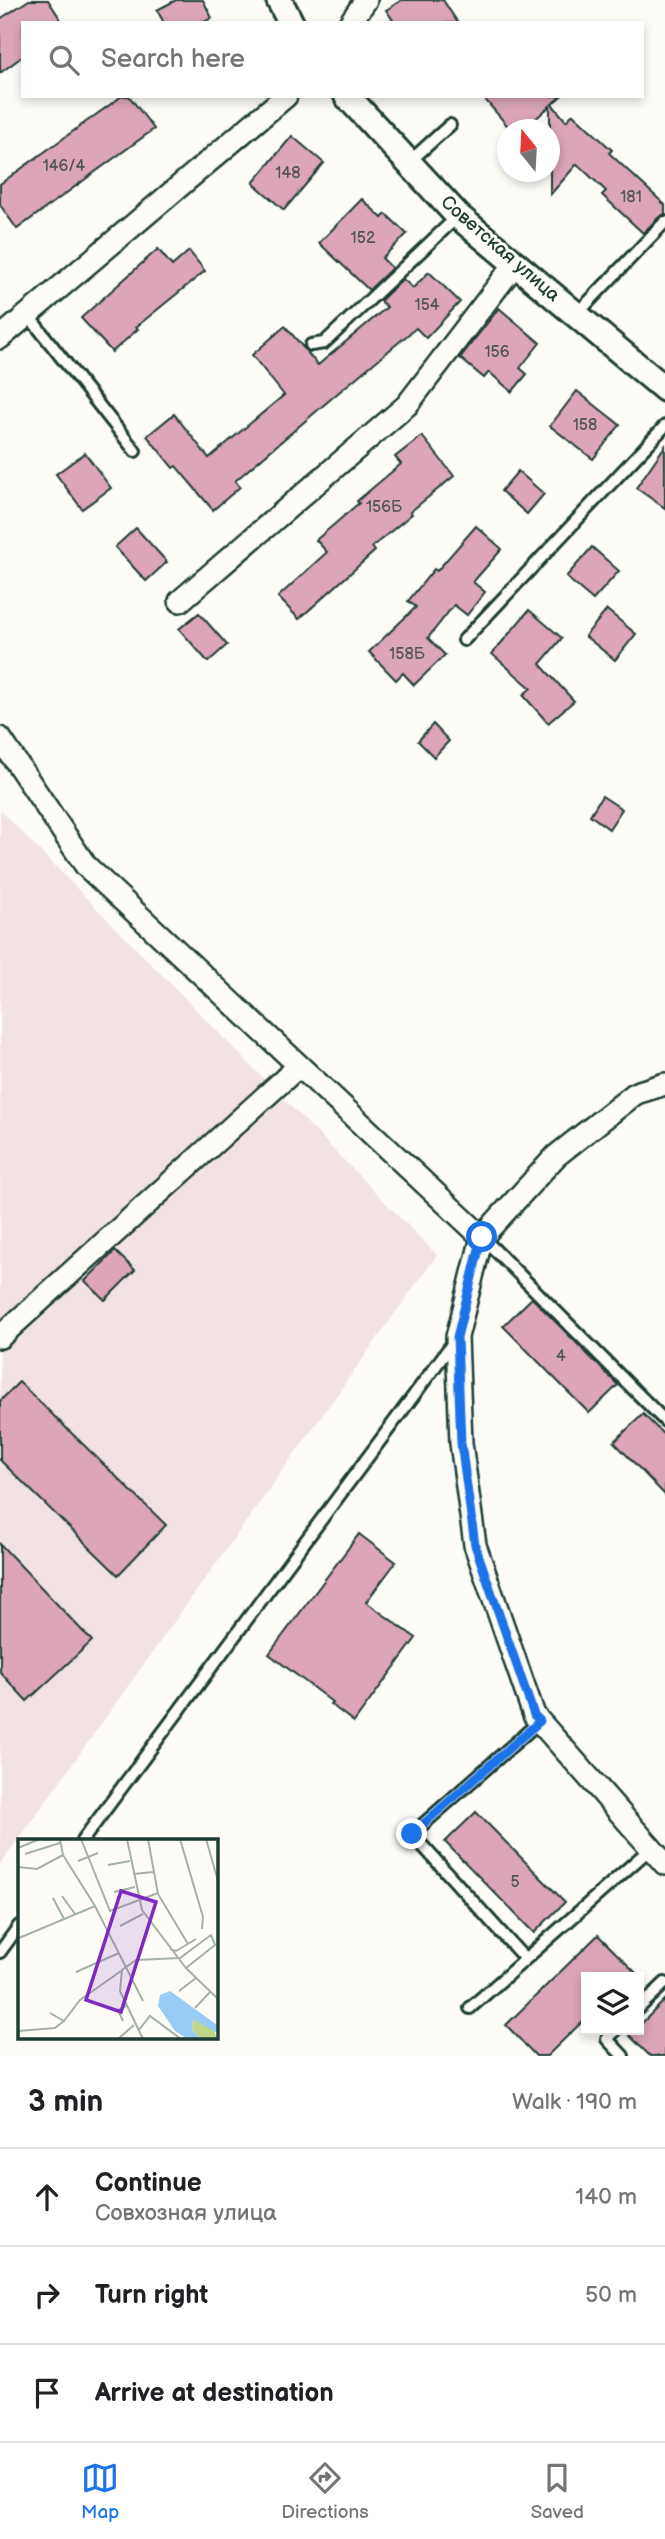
<!DOCTYPE html>
<html lang="en">
<head>
<meta charset="utf-8">
<style>
  :root { --surface:#fff; --page:#f2f2f2; --text:#202124; --muted:#757577; --line:#e0e0e0; --accent:#1a73e8 }
  body { margin:0; font-family:"Balsamiq Sans",sans-serif; background:var(--page); color:var(--text) }
  .controls { position:absolute; right:21px; bottom:21px; display:grid; overflow:hidden; border-radius:0px; box-shadow:0 4px 10px #0003 }
  .controls button { width:63px; height:63px; display:grid; place-items:center; padding:0; border:0; border-bottom:2px solid var(--line); background:var(--surface); color:var(--text); font:35px sans-serif }
  .compass { position:absolute; left:497px; top:119px; width:63px; height:63px; border-radius:50%; background:var(--surface); box-shadow:0 4px 10px #0003; rotate:342deg }
  .stop { position:absolute; width:21px; height:21px; margin:-16px; border:5px solid #1a73e8; border-radius:50%; background:#fff }
  .stop.end { background:#1a73e8; border-color:#fff; box-shadow:0 2px 7px #0008 }
  .list { margin:0; padding:0; list-style:none }
  h2 { display:flex; justify-content:space-between; align-items:center; height:91px; margin:0; padding:0 28px; font-size:30px }
  h2 small { font-size:23px; font-weight:400; color:var(--muted) }
  .list li { display:grid; grid-template-columns:46px 1fr auto; gap:21px; align-items:center; box-sizing:border-box; height:98px; padding:0 28px; border-top:2px solid var(--line) }
  .list b { display:block; font-size:26px; white-space:nowrap }
  .list p { margin:0; font-size:23px; white-space:nowrap; color:var(--muted) }
  .list em { font-size:23px; font-style:normal; color:var(--muted) }
  .icon { flex:none; width:38px; height:38px; fill:none; stroke:currentColor; stroke-width:2; stroke-linecap:round; stroke-linejoin:round }
  .map { position:relative; flex:none; width:665px; height:2056px; overflow:hidden }
  .search { position:absolute; background:var(--surface); box-shadow:0 4px 10px #0003; left:21px; right:21px; top:21px; height:77px; display:flex; align-items:center; gap:18px; box-sizing:border-box; padding:0 24px; border-radius:0px; color:var(--muted); font-size:26px }
  .sheet { height:385px; background:var(--surface) }
  nav { display:flex; justify-content:space-around; align-items:center; box-sizing:border-box; height:98px; border-top:2px solid var(--line); background:var(--surface); font-size:19px; color:var(--muted) }
  nav a { display:grid; justify-items:center; gap:4px }
  nav .on { color:var(--accent) }
  .map>svg:first-child { display:block }
  .built { fill:#f3e2e4 }
  .building { fill:#dca5b9; stroke:#1f3d34; stroke-width:2 }
  .lines { fill:none; stroke-linecap:round; stroke-linejoin:round }
  .service-casing { stroke:#1f3d34; stroke-width:16 }
  .minor-casing { stroke:#1f3d34; stroke-width:26 }
  .tertiary-casing { stroke:#1f3d34; stroke-width:30 }
  .service { stroke:#fdfcf7; stroke-width:10 }
  .minor { stroke:#fdfcf7; stroke-width:21 }
  .tertiary { stroke:#fdfcf7; stroke-width:24 }
  .route { stroke:#1a73e8; stroke-width:9 }
  .labels { text-anchor:middle; dominant-baseline:central; stroke-width:6; stroke-linejoin:round; paint-order:stroke }
  .number-label { font-size:16px; fill:#4e5755 }
  .street-label { font-size:19px; fill:#1f3d34; stroke:#fdfcf7 }
  .inset-road { fill:none; stroke:#a4b0a9; stroke-width:2 }
  .view { fill:#7b2cbf; fill-opacity:0.15; stroke:#7b2cbf; stroke-width:3.5 }
  .inset-edge { fill:none; stroke:#1f3d34; stroke-width:3.5 }
</style>
</head>
<body>
<div class="map">
<svg width="665" height="2056" viewBox="0 0 665 2056">
  <rect width="100%" height="100%" fill="#fdfcf7"/>
  <filter id="ink" filterUnits="userSpaceOnUse"><feTurbulence type="fractalNoise" baseFrequency=".0143" numOctaves="2"/><feDisplacementMap in="SourceGraphic" scale="14" xChannelSelector="R" yChannelSelector="G"/><feConvolveMatrix kernelMatrix="1 2 1 2 8 2 1 2 1" color-interpolation-filters="sRGB"/></filter>
  <g filter="url(#ink)">
    <polygon class="built" points="0,810 437,1255 0,1865"/>
    <g class="building">
      <polygon points="29,0 48,0 63,23 23,23 23,56 0,73 0,19"/>
      <polygon points="176,0 203,0 212,18 202,23 164,23 157,10"/>
      <polygon points="402,0 443,0 458,23 395,23 386,10"/>
      <polygon points="122,96 129,96 154,129 17,229 0,205 0,184"/>
      <polygon points="482,96 561,96 552,104 566,121 573,114 612,150 609,153 665,205 665,214 659,217 643,233 602,195 606,191 577,164 550,195 550,106 523,130 511,130"/>
      <polygon points="292,136 324,163 284,210 253,183"/>
      <polygon points="362,199 382,218 386,214 407,234 382,258 392,268 369,290 319,243"/>
      <polygon points="158,249 172,266 189,251 205,271 136,327 138,329 112,352 81,318"/>
      <polygon points="429,272 460,302 426,338 416,328 339,392 235,481 240,487 213,510 176,466 173,468 147,436 174,414 209,458 284,395 252,355 285,326 318,365 387,307 380,301 403,279 413,288"/>
      <polygon points="499,308 540,343 520,368 527,374 512,392 489,372 484,378 460,358"/>
      <polygon points="577,391 620,425 593,459 550,426"/>
      <polygon points="422,436 454,476 410,512 412,514 372,547 375,551 299,619 278,597 327,552 316,540 359,503 357,501 401,464 395,457"/>
      <polygon points="665,446 665,508 636,488"/>
      <polygon points="85,453 111,488 82,509 56,474"/>
      <polygon points="518,471 544,494 527,514 501,491"/>
      <polygon points="476,526 502,549 473,582 485,592 467,615 454,605 428,638 445,655 414,685 403,673 396,680 369,652 416,607 408,601 434,569 437,571"/>
      <polygon points="136,528 167,562 146,581 115,547"/>
      <polygon points="592,547 619,571 593,600 566,577"/>
      <polygon points="529,610 562,638 540,664 574,701 548,723 523,695 531,688 492,654"/>
      <polygon points="607,610 636,634 615,660 585,636"/>
      <polygon points="199,613 227,645 208,662 179,629"/>
      <polygon points="433,724 449,741 434,757 418,741"/>
      <polygon points="602,796 622,809 609,829 590,815"/>
      <polygon points="115,1251 135,1270 105,1300 85,1281"/>
      <polygon points="532,1298 618,1385 589,1413 503,1326"/>
      <polygon points="19,1382 166,1525 118,1575 0,1460 0,1401"/>
      <polygon points="643,1414 665,1436 665,1495 614,1442"/>
      <polygon points="359,1534 396,1562 366,1602 416,1638 354,1722 330,1704 332,1702 269,1654"/>
      <polygon points="0,1544 92,1641 27,1701 0,1672"/>
      <polygon points="476,1812 565,1902 534,1933 445,1842"/>
      <polygon points="598,1935 640,1977 586,1977 586,2018 547,2056 536,2056 506,2025"/>
      <polygon points="665,2000 665,2056 650,2056 629,2035 635,2030 639,2030 639,2026"/>
    </g>
    <g class="lines">
      <g class="service-casing">
        <g id="service">
          <polyline points="408,163 450,125"/>
          <polyline points="28,315 135,451"/>
          <polyline points="576,315 665,222"/>
          <polyline points="311,345 324,343 458,216"/>
          <polyline points="464,640 665,426"/>
          <polyline points="482,1237 665,1421"/>
          <polyline points="82,1841 455,1340"/>
          <polyline points="0,1952 19,1926"/>
          <polyline points="525,1959 412,1834 540,1721"/>
          <polyline points="470,2008 651,1848"/>
          <polyline points="639,2008 665,1983"/>
          <polyline points="616,2030 607,2039 623,2056"/>
        </g>
      </g>
      <g class="minor-casing">
        <g id="minor">
          <polyline points="350,23 366,0"/>
          <polyline points="0,338 286,96"/>
          <polyline points="180,601 407,405 515,264"/>
          <polyline points="0,738 86,866 482,1237"/>
          <polyline points="665,1084 636,1093 556,1156 482,1237 457,1337 461,1443 475,1545 534,1715 665,1864"/>
          <polyline points="0,1337 299,1066"/>
        </g>
      </g>
      <g class="tertiary-casing">
        <g id="tertiary">
          <polyline points="279,0 291,23"/>
          <polyline points="347,96 458,216 665,389"/>
        </g>
      </g>
      <use href="#service" class="service"/>
      <use href="#minor" class="minor"/>
      <use href="#tertiary" class="tertiary"/>
    </g>
  </g>
  <g class="lines" filter="url(#ink)">
    <polyline class="route" points="412,1834 540,1721 534,1715 475,1545 461,1443 457,1337 482,1237"/>
  </g>
  <g class="labels">
    <g class="number-label">
      <text x="64" y="166">146/4</text>
      <text x="288" y="173">148</text>
      <text x="631" y="197">181</text>
      <text x="363" y="238">152</text>
      <text x="427" y="305">154</text>
      <text x="497" y="352">156</text>
      <text x="585" y="425">158</text>
      <text x="384" y="507">156Б</text>
      <text x="407" y="654">158Б</text>
      <text x="561" y="1356">4</text>
      <text x="515" y="1882">5</text>
    </g>
    <g class="street-label">
      <text transform="translate(500 249) rotate(41)">Советская улица</text>
    </g>
  </g>
  <g transform="translate(18 1839)">
    <rect width="200" height="200" fill="#fdfcf7"/>
    <path d="M175,180l20,9 4,10h-17l-8,-8z" fill="#bfd78d"/>
    <path d="M152,152l47,34v8l-24,-14 -1,11 8,8h-14l-11,-7 -17,-25 2,-11z" fill="#98cbf5"/>
    <path class="inset-road" d="M42,0l3,16 32,51M63,0l29,72 48,-18M109,0l15,71 44,58 32,31M130,0l10,55 30,50M162,0l23,78 -1,12M188,0l12,42M0,9l22,-9M7,15l35,-11M60,22l20,-8M90,26l22,-4M0,28l19,2 26,-14M115,35l21,-2M96,53l21,-5M44,57l13,18M35,59l11,21M102,87l23,-12M1,99l76,-32 48,95M152,110l6,2 20,-12M58,133l43,-19M161,152l17,-13M177,169l15,-16M32,174l14,8 16,-21 41,-29M105,182l-5,-11 8,-4M0,192l37,-3 9,-7M120,192l12,-15 31,23M100,200l16,-14M125,200l-23,-48 2,-21 14,-10 44,-2 31,-23 4,10 -29,23"/>
    <path class="view" d="M103,52l35,11 -35,110 -35,-12z"/>
    <rect width="200" height="200" class="inset-edge"/>
  </g>
</svg>
<div class="controls">
<button><svg class="icon" aria-label="layers" viewBox="0 0 24 24"><path d="M12 4l9 5-9 5-9-5zM3 14l9 5 9-5"/></svg></button>
</div>
<svg class="compass" viewBox="-18 -18 36 36"><path d="M0-13l5 13h-10z" fill="#e53935"/><path d="M0 13l5-13h-10z" fill="#757577"/></svg>
<div class="stop" style="left:482px;top:1237px"></div>
<div class="stop end" style="left:412px;top:1834px"></div>
<div class="search"><svg class="icon" aria-label="search" viewBox="0 0 24 24"><circle cx="10" cy="10" r="6"/><path d="M15 15l6 6"/></svg>Search here</div>
</div>
<section class="sheet">
<h2>3 min<small>Walk · 190 m</small></h2>
<ul class="list">
<li><svg class="icon" aria-label="ahead" viewBox="0 0 24 24"><path d="M12 20V5M6 11l6-6 6 6"/></svg><div><b>Continue</b><p>Совхозная улица</p></div><em>140 m</em></li>
<li><svg class="icon" aria-label="right" viewBox="0 0 24 24"><path d="M7 20v-9h11M14 6l5 5-5 5"/></svg><div><b>Turn right</b></div><em>50 m</em></li>
<li><svg class="icon" aria-label="arrive" viewBox="0 0 24 24"><path d="M6 21V4h12l-3 4 3 4H6"/></svg><div><b>Arrive at destination</b></div></li>
</ul>
</section>
<nav>
<a class="on"><svg class="icon" aria-label="map" viewBox="0 0 24 24"><path d="M3 6l6-2 6 2 6-2v14l-6 2-6-2-6 2zM9 4v14M15 6v14"/></svg>Map</a>
<a><svg class="icon" aria-label="directions" viewBox="0 0 24 24"><path d="M12 3l9 9-9 9-9-9zM9 14v-3h6M13 9l2 2-2 2"/></svg>Directions</a>
<a><svg class="icon" aria-label="saved" viewBox="0 0 24 24"><path d="M7 4h10v16l-5-4-5 4z"/></svg>Saved</a>
</nav>
</body>
</html>
